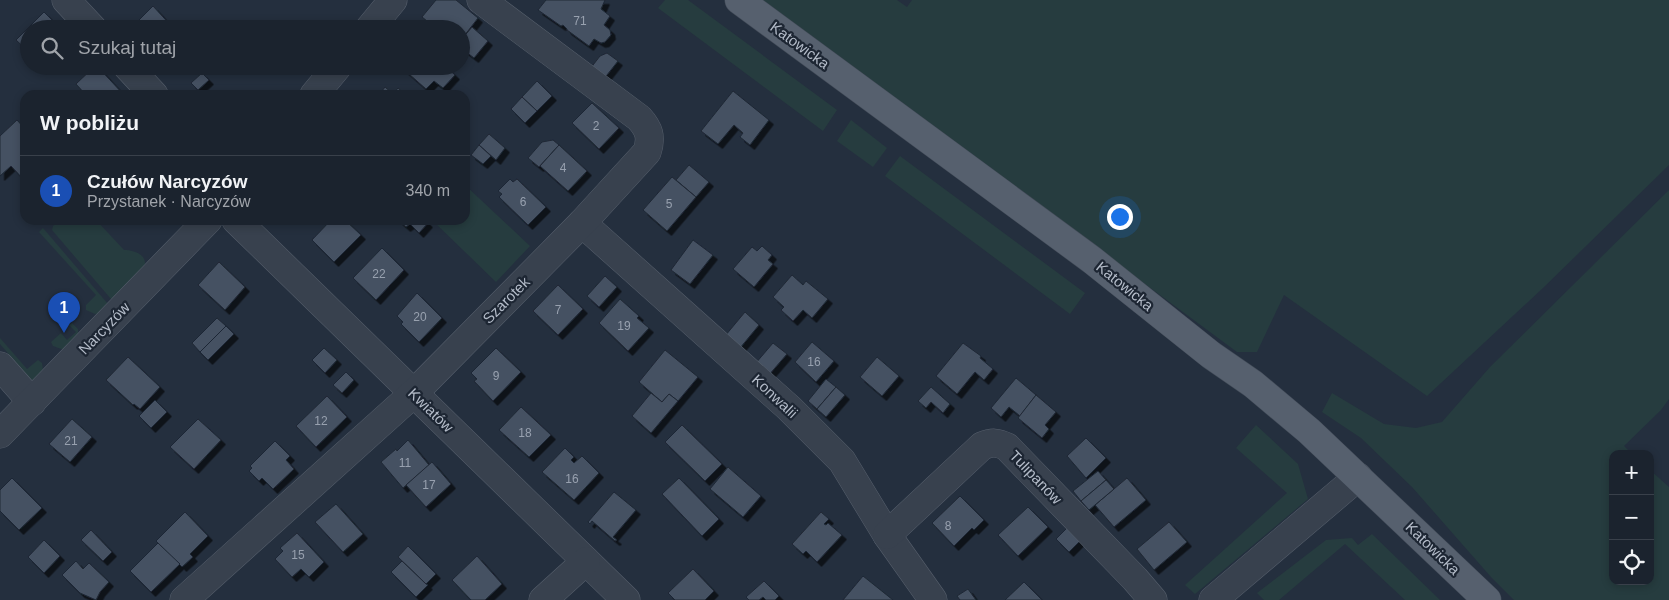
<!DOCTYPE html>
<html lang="pl">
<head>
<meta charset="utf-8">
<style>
  :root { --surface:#1b232e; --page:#242b36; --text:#f1f3f6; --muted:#a0a4aa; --line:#39404a; --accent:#d93025 }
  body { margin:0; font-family:Helvetica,sans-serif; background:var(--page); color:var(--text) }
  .controls { position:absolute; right:15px; bottom:15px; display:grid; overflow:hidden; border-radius:10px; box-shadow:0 2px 8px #0003 }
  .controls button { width:45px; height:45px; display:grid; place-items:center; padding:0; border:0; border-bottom:1px solid var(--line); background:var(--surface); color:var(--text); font:25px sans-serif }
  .you { position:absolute; left:1119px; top:216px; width:18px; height:18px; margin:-12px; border:4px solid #fff; border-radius:50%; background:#1a73e8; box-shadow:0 0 0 8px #1a73e833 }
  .badge { display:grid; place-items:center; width:32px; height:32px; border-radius:50%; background:var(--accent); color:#fff; font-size:16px; font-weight:700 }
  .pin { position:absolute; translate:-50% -41px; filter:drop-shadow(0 1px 2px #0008) }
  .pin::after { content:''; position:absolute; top:26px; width:18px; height:15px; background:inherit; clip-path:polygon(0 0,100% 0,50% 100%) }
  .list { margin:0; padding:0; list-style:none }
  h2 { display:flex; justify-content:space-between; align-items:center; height:65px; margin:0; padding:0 20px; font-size:21px }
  h2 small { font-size:16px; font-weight:400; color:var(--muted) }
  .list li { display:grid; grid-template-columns:32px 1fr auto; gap:15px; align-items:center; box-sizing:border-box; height:70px; padding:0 20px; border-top:1px solid var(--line) }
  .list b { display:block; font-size:19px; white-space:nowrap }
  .list p { margin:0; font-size:16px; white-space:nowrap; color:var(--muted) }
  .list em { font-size:16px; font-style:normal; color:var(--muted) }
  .icon { flex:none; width:28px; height:28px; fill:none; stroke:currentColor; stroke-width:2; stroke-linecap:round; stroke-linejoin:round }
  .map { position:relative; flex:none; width:1669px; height:600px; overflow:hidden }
  .search { position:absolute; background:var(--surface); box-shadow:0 2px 8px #0003; left:20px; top:20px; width:450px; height:55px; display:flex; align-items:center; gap:12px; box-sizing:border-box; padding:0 18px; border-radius:28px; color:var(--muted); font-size:19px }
  .panel { position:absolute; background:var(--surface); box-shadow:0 2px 8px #0003; left:20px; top:90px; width:450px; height:135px; border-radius:15px }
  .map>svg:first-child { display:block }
  .green { fill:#263c3f }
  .building { fill:#455162; stroke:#1f2835; filter:url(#shadow) }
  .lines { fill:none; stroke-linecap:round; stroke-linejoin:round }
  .minor-casing { stroke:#565f6c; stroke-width:29 }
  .major-casing { stroke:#414a57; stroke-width:29 }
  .minor { stroke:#38414e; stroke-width:28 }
  .major { stroke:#56606e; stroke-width:28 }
  .labels { text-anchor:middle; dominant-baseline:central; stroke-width:4.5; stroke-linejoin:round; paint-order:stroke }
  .number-label { font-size:12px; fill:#98a1af }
  .street-label { font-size:15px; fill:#b4bcc9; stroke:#1d2633 }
</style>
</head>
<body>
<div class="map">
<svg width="1669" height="600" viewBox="0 0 1669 600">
  <defs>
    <filter id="shadow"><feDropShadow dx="4.5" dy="4.5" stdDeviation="0" flood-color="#0009"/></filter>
  </defs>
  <rect width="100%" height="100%" fill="#242f3e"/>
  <g class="green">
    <polygon points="665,0 688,0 837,110 823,131 658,8"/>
    <polygon points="761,0 897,0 907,7 912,0 1669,0 1669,165 1543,288 1427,396 1284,295 1257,352 1237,352"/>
    <polygon points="851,120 887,148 873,167 837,141"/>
    <polygon points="900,156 1085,293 1070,314 885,176"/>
    <polygon points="465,185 530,246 496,282 432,220 465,220"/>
    <polygon points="1669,190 1669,399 1661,410 1624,446 1632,454 1613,454 1613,581 1650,581 1650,470 1669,487 1669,600 1514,600 1491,577 1412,487 1361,438 1322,412 1332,393 1384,424 1416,428 1442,422 1490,367"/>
    <path d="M60,220h36l28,30c10,0 25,5 20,18 -4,8 -20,24 -26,31h-7l-59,-69 1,-4z"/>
    <polygon points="43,228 108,304 102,313 95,314 86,310 86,305 96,295 39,232"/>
    <polygon points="72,323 78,329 78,335 64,350 53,346 51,342 61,333 67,340 76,332 69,325"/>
    <polygon points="0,338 27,369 38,360 42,363 43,370 33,382 0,344"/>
    <polygon points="1256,425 1298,464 1308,499 1195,594 1185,585 1287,493 1236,448"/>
    <polygon points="1372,534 1440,600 1405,600 1345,544 1279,600 1264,600 1257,593 1326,540 1352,538 1358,545"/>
  </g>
  <g class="building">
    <polygon points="436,0 456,0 478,18 461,40 461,29 437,29 422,17"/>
    <polygon points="546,0 605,0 601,9 610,16 604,25 610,30 611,35 605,42 601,43 594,39 589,46 567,30 567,29 563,25 561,26 538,10"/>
    <polygon points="153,6 174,29 130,29"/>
    <polygon points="44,12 61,29 29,29 29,52 16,40"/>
    <polygon points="472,27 488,41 474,58 461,48 461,40"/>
    <polygon points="607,53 618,61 603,80 590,69 600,56"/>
    <polygon points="95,66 97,66 124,95 86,95 76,84"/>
    <polygon points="400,66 445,66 455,75 443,88 434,81 426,89"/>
    <polygon points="202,73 209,80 198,90 191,83"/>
    <polygon points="537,81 552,96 537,111 522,97"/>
    <polygon points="385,87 393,94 398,88 406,95 379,95"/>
    <polygon points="733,91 769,120 750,145 740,137 743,133 734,125 718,144 701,131"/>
    <polygon points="522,97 537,111 525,123 511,109"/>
    <polygon points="592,103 619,128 599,149 572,123"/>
    <polygon points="17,120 25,129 25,181 11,166 0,176 0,136"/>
    <polygon points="489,134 505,148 496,160 479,145"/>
    <polygon points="553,140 559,145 539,167 528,158 542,142"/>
    <polygon points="479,145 491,156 483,164 471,155"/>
    <polygon points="559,145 587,171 568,191 540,166"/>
    <polygon points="689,165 709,182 696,197 676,180"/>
    <polygon points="672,177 696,197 667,231 643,210"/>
    <polygon points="510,179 513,182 517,179 546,207 528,225 499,197 502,194 498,191"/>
    <polygon points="331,220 345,220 361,235 334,262 312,240"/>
    <polygon points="398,220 425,220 428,223 419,233 410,224 406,227"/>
    <polygon points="693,240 713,255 690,284 671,270"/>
    <polygon points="762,246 772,255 768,260 773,264 754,287 733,269 752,247 757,251"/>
    <polygon points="382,248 404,270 376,300 353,278"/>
    <polygon points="219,262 245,287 225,310 198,285"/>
    <polygon points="792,275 803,285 806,281 828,299 812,318 803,310 793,321 781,310 784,307 773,297"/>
    <polygon points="605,276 617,287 599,307 587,296"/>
    <polygon points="558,285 583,309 558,335 533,311"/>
    <polygon points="417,293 442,318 419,342 401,324 403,322 397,316"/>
    <polygon points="620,299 639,316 637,318 649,328 628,351 599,323"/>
    <polygon points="745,312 759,325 740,348 725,336"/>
    <polygon points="217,318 226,326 200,352 192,343"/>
    <polygon points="226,326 234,334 208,360 200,352"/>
    <polygon points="812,342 834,361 816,382 795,362"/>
    <polygon points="773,343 787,354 768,376 755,364"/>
    <polygon points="963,343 981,356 980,358 993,369 984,380 975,372 957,394 936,376"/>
    <polygon points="324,348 337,360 325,373 312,360"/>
    <polygon points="496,348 521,372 493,401 474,381 477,379 471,373"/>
    <polygon points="665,350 698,377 678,401 669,394 662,402 639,382"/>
    <polygon points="128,357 160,387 140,409 134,404 133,405 106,380"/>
    <polygon points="877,357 899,376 882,396 860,377"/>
    <polygon points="346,372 354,380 342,393 333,385"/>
    <polygon points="1016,378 1036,395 1020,416 1009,407 1001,417 991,408"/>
    <polygon points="826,379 836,387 817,409 808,401"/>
    <polygon points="836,387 845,395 826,417 817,409"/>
    <polygon points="931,387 950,404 943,413 931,402 926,408 918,401"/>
    <polygon points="651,393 662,402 669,394 678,401 651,433 632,416"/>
    <polygon points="1036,395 1056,412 1045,425 1049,429 1042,438 1018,418"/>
    <polygon points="327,396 347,417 316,447 296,426"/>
    <polygon points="155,400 167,412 151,428 139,416"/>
    <polygon points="521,407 551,435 529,457 499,430"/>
    <polygon points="72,419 92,437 70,462 49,444"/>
    <polygon points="198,419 221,440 194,469 170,447"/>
    <polygon points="682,425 722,464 705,481 665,442"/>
    <polygon points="1086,438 1106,458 1086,478 1067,456"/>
    <polygon points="408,440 429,465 403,488 381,462 396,449 397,451"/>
    <polygon points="275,441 290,456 286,460 294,469 273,489 262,478 259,481 249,471 252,468 250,466"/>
    <polygon points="565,448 574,457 571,460 574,463 582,456 599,473 574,500 542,472"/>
    <polygon points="432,462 451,484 426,507 406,485"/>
    <polygon points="728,467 761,496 743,517 710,489"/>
    <polygon points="1098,471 1106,480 1081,501 1073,491"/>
    <polygon points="12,478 42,508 19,530 0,511 0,490"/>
    <polygon points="679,478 719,519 702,536 662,494"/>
    <polygon points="1127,478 1146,500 1114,527 1095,505"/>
    <polygon points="1106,480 1114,489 1089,510 1081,501"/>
    <polygon points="614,492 636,510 613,537 617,540 615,541 592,521 590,524 588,522"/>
    <polygon points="960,496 984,520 974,530 972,528 954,546 932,523"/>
    <polygon points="336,504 363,534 343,552 315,522"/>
    <polygon points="1028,507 1048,527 1018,556 998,535"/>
    <polygon points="185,512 208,536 190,554 193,557 182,567 156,541"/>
    <polygon points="821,512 829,519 824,524 826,525 828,523 842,535 817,562 806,551 803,554 792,544"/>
    <polygon points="1169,522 1187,542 1154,570 1137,549"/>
    <polygon points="1070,525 1083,538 1069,552 1056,539"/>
    <polygon points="91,530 112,552 103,561 81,540"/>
    <polygon points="297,533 324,562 309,577 301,569 292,577 275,559 283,551 280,548"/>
    <polygon points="44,540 60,556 44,573 28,557"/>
    <polygon points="158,543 180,564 151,592 130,571"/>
    <polygon points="408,546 436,574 426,584 398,557"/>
    <polygon points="477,556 502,584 485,600 471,600 452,580"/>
    <polygon points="76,561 83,569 89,563 109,582 100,592 96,600 80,593 62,575"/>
    <polygon points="402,561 426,584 428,585 416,597 391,572"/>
    <polygon points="693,569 714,591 705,600 675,600 668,593"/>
    <polygon points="863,576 893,600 843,600"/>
    <polygon points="764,581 779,596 775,600 766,600 763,597 759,600 749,600 746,597"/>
    <polygon points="1024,582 1042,600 1005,600"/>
    <polygon points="968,589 976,600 960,600 957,596"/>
  </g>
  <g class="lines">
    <g class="minor-casing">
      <g id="minor">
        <polyline points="66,0 93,29"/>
        <polyline points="369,29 393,0"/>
        <polyline points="127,66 154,95"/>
        <polyline points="314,95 338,66"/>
        <polyline points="236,220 626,600"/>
        <polyline points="582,223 789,408 842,461 887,535 933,600"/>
        <polyline points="0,366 32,402"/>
        <polyline points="0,434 208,220"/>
        <path d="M887,535l95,-89c10,-4 15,-4 25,1l128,132 18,21"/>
        <path d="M184,600l230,-207 168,-170 65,-71c5,-15 2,-23 -8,-34l-158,-118"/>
        <polyline points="543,600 586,561"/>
        <polyline points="1213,600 1358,477"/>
      </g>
    </g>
    <g class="major-casing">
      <polyline id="major" points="739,0 1092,260 1211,355 1253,384 1309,431 1487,600"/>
    </g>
    <use href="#minor" class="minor"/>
    <use href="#major" class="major"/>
  </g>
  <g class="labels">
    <g class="number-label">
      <text x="580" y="21">71</text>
      <text x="596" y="126">2</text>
      <text x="563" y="168">4</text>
      <text x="523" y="202">6</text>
      <text x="669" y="204">5</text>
      <text x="379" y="274">22</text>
      <text x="558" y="310">7</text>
      <text x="420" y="317">20</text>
      <text x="624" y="326">19</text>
      <text x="814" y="362">16</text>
      <text x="496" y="376">9</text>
      <text x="321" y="421">12</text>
      <text x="525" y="433">18</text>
      <text x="71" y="441">21</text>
      <text x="405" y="463">11</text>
      <text x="572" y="479">16</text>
      <text x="429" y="485">17</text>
      <text x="948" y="526">8</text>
      <text x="298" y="555">15</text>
    </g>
    <g class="street-label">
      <text transform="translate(800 45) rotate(36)">Katowicka</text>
      <text transform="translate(1125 286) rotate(39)">Katowicka</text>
      <text transform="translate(506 300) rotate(-45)">Szarotek</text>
      <text transform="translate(104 328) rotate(-46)">Narcyzów</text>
      <text transform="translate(775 396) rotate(43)">Konwalii</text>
      <text transform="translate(431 410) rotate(44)">Kwiatów</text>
      <text transform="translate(1036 477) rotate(46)">Tulipanów</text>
      <text transform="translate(1433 548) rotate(44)">Katowicka</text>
    </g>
  </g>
</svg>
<div class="controls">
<button>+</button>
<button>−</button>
<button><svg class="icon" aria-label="locate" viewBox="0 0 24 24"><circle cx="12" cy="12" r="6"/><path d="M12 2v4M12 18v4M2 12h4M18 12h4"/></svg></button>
</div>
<div class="you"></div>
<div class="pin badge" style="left:64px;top:333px;background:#1a4fb4">1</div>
<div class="search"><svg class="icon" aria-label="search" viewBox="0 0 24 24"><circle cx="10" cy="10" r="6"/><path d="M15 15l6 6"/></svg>Szukaj tutaj</div>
<section class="panel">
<h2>W pobliżu<small></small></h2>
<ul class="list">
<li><span class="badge" style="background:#1a4fb4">1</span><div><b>Czułów Narcyzów</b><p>Przystanek · Narcyzów</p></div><em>340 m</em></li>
</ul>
</section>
</div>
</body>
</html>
